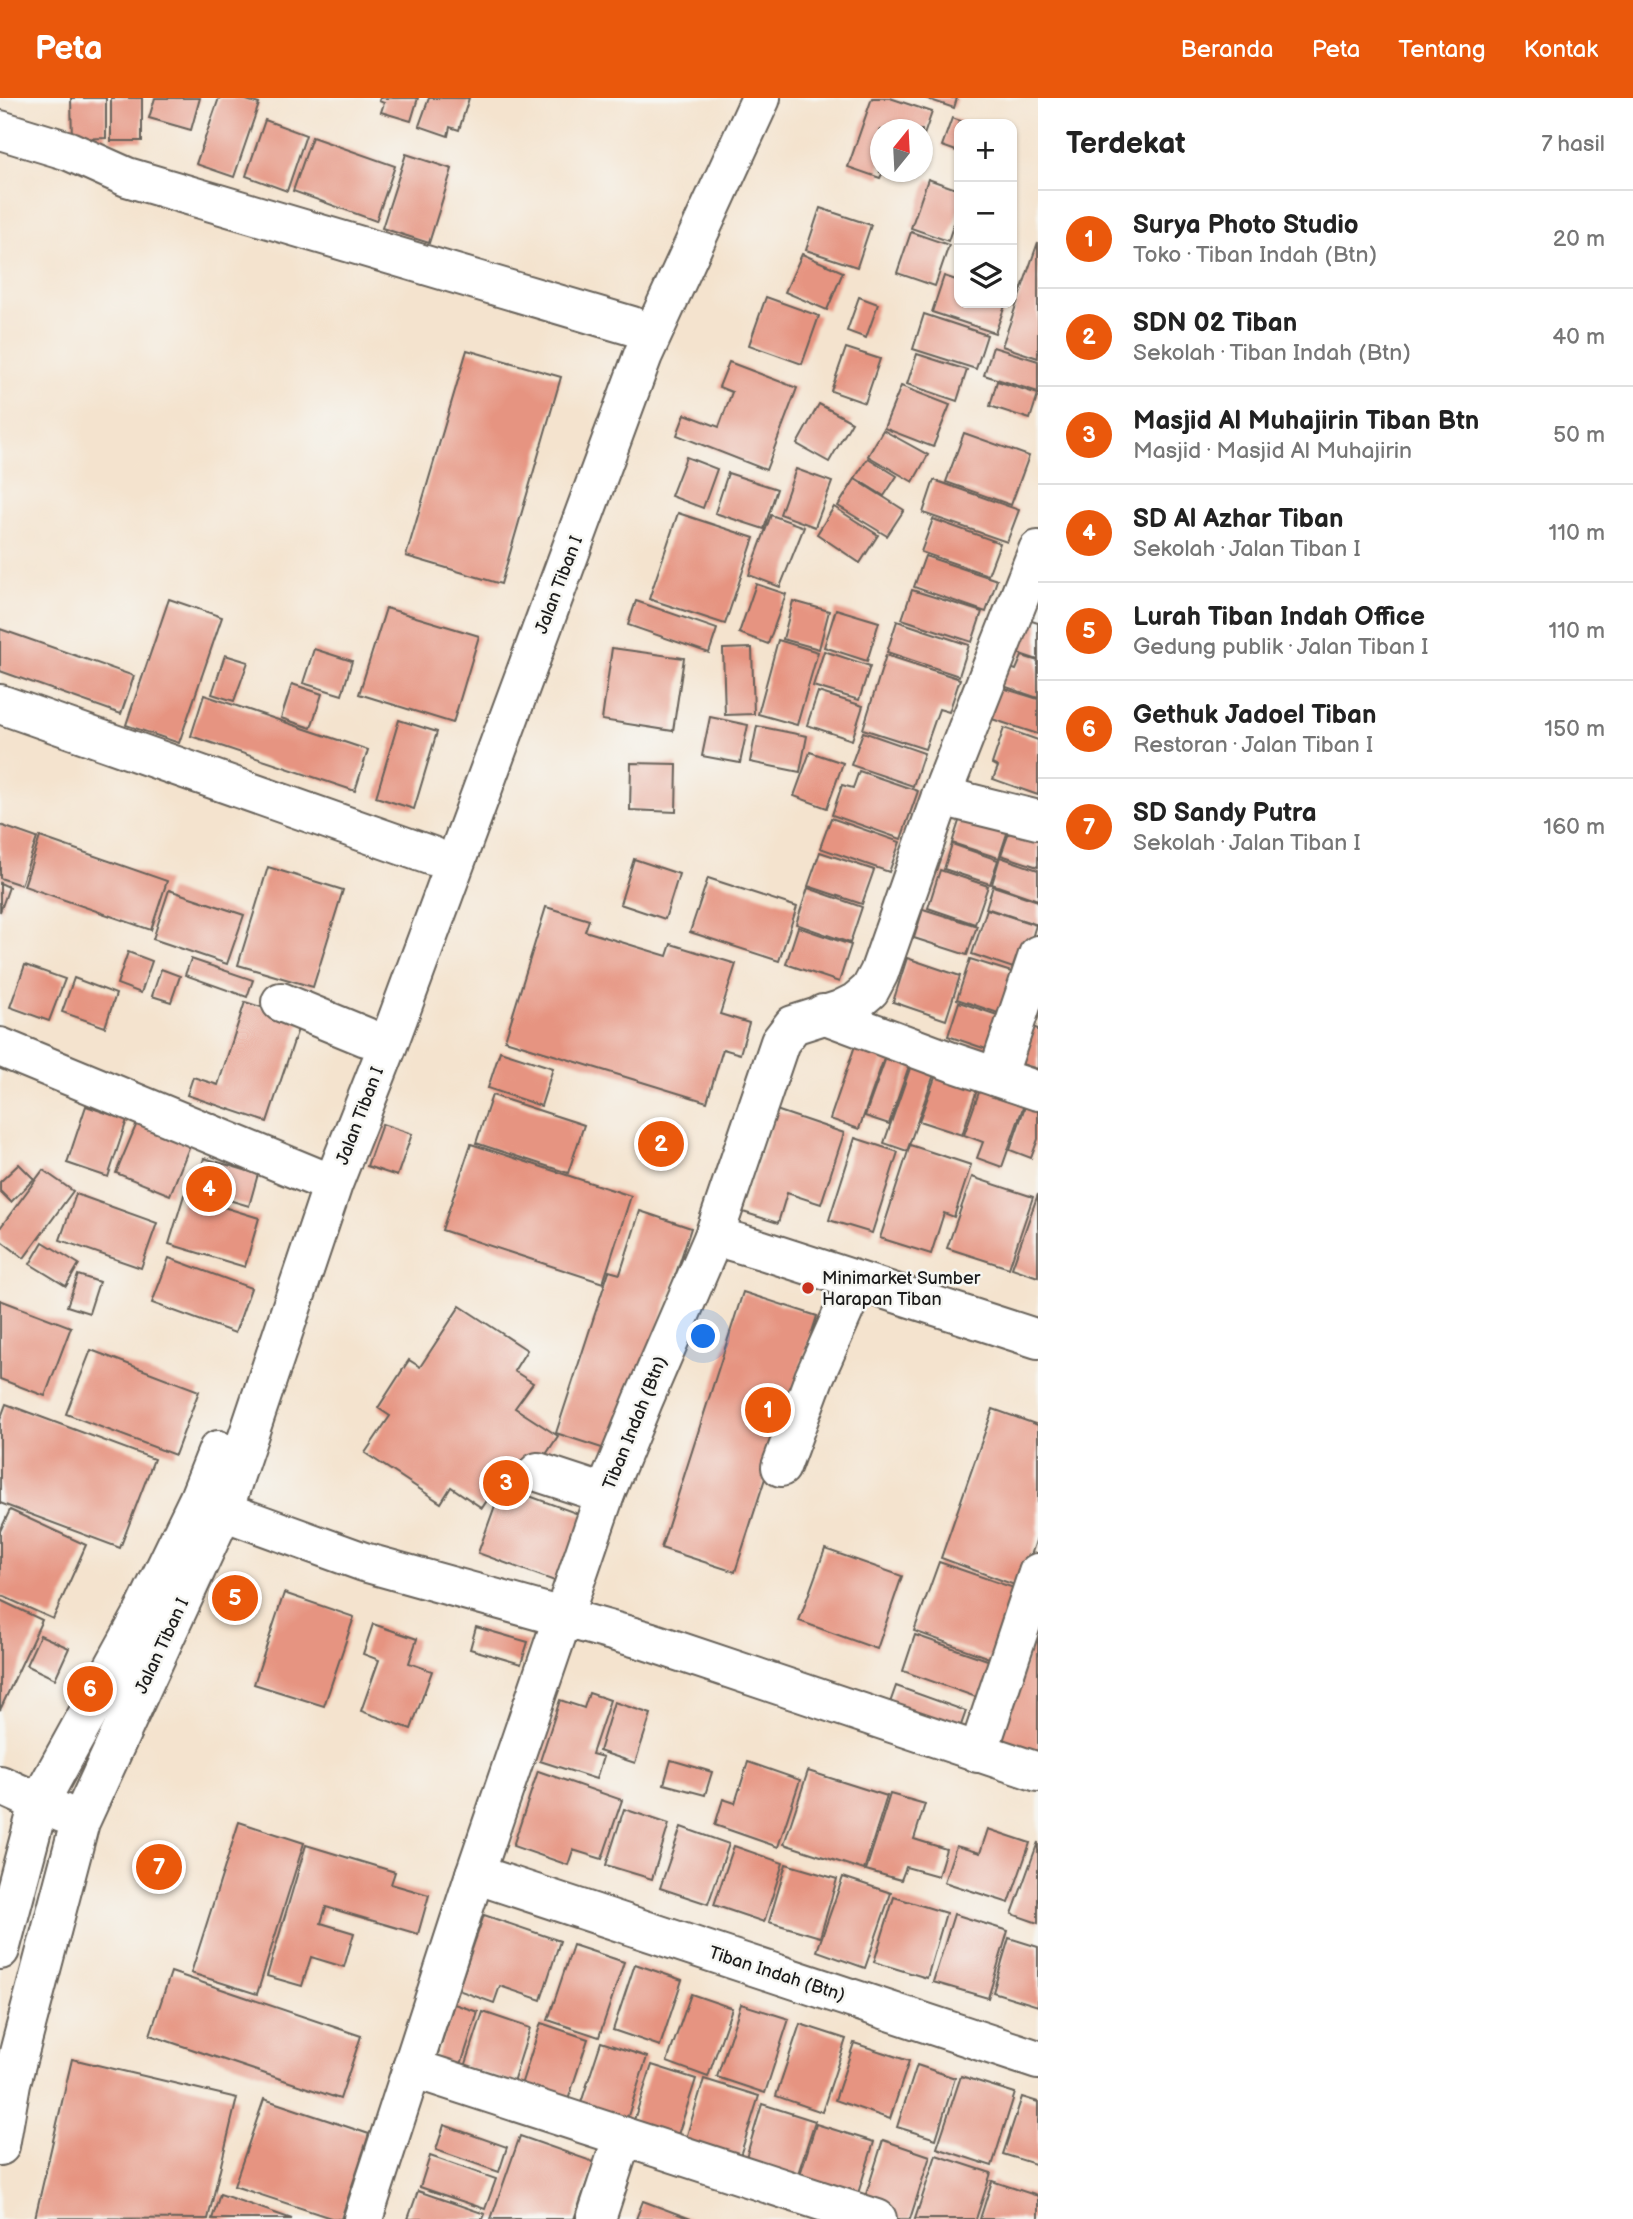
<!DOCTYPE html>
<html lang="id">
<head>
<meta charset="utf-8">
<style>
  :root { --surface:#fff; --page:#f6f6f6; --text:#222; --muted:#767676; --line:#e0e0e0; --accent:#ea580c }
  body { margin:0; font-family:"Balsamiq Sans",sans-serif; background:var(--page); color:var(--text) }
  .controls { position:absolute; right:21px; top:21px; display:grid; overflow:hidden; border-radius:14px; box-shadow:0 2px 5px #0004 }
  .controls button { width:63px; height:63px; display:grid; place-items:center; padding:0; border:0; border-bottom:2px solid var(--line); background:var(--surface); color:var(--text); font:35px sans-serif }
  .compass { position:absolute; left:870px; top:21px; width:63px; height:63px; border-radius:50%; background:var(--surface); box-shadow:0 2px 5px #0004; rotate:18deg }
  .you { position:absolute; left:704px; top:1239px; width:24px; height:24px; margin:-18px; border:5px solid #fff; border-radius:50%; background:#1a73e8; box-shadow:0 0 0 10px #1a73e833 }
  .badge { display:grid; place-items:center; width:46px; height:46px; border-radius:50%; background:var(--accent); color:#fff; font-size:23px; font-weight:700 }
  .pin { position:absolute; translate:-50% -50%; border:4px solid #fff; box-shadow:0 2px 7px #0006 }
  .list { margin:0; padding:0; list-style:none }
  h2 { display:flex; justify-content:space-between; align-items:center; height:91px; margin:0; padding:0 28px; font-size:30px }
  h2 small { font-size:23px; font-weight:400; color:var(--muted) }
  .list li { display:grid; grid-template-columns:46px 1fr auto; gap:21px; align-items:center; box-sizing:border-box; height:98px; padding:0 28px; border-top:2px solid var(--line) }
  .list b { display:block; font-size:26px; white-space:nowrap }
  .list p { margin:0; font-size:23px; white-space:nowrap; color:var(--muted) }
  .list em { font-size:23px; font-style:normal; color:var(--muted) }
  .icon { flex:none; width:38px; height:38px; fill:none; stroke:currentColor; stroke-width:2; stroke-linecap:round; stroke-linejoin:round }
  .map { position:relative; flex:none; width:1038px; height:2121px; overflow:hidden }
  header { display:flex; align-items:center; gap:42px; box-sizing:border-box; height:98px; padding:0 35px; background:var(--accent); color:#fff }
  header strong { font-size:33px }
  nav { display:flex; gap:38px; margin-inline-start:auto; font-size:24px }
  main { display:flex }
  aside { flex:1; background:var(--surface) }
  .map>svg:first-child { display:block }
  .building { fill:#e69481 }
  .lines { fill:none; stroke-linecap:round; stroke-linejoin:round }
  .minor-casing { stroke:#68625a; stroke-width:42 }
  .minor { stroke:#fff; stroke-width:38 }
  .poi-dot { fill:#c8321e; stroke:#f6f6f2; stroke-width:2.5 }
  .labels { text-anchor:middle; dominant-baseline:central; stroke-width:5; stroke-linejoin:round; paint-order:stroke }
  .street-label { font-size:18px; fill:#1c1c1c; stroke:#f6f6f2 }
  .poi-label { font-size:18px; fill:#1c1c1c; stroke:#f6f6f2; text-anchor:start }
</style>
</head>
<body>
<header>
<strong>Peta</strong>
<nav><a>Beranda</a><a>Peta</a><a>Tentang</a><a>Kontak</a></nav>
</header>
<main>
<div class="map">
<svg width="1038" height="2121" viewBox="0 0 1038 2121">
  <rect width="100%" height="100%" fill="#f6f6f2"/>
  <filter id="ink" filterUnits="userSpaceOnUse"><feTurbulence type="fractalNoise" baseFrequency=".0143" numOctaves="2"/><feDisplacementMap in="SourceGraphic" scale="14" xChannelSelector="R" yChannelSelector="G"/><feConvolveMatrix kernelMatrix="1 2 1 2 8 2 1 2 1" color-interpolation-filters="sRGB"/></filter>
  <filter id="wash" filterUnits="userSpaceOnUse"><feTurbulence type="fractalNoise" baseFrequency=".00686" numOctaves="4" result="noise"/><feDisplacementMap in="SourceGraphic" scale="28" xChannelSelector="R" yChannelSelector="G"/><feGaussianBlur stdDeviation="1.57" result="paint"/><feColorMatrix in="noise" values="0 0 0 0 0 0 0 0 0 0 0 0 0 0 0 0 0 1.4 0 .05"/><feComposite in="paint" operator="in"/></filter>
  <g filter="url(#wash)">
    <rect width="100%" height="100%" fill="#f4e3ce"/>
    <g id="blocks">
      <g class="building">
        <polygon points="71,0 106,0 106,40 72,41"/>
        <rect x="111" y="0" width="31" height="43"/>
        <polygon points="155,0 200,0 191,32 149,20"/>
        <polygon points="219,0 240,0 259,6 234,79 196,66"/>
        <polygon points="380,0 418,0 411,23 381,14 384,5 379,3"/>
        <polygon points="429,0 469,0 459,32 450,29 448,38 419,28"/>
        <polygon points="872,0 890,0 932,14 923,40 922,32 880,32 880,74 883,74 880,80 848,69"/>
        <polygon points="925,0 957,0 954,10"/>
        <polygon points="952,20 969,26 959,26 959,54 942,48"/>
        <polygon points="265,22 306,37 287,93 246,78"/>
        <polygon points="312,39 395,68 376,123 293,93"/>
        <polygon points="406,56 452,71 429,145 382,130"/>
        <polygon points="928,81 959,92 959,110 948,143 911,130"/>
        <polygon points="820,110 871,127 857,169 806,152"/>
        <polygon points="911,134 949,147 935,188 897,175"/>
        <polygon points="1038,144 1038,260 1002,248"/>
        <polygon points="802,156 843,174 827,212 785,194"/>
        <polygon points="944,178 959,183 959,205 1006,205 995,235 932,214"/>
        <polygon points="766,199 819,218 802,266 749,247"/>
        <polygon points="859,199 878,206 866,240 847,233"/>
        <polygon points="924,216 987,237 976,271 913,251"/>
        <polygon points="993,249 1038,263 1038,294 984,277"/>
        <polygon points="846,250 880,261 865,305 831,293"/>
        <polygon points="467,252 561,279 501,486 406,458"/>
        <polygon points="917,256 967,272 957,303 907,286"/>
        <polygon points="729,264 797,290 766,372 677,337 685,316 719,329 732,294 719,289"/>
        <polygon points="997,283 1038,296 1030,321 990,308"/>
        <polygon points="901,288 950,307 933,349 884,330"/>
        <polygon points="819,306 852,324 829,364 797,346"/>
        <polygon points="883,332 928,357 913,384 868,358"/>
        <polygon points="964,335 1029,358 1011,407 946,384"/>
        <polygon points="686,359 717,371 703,410 671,398"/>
        <polygon points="868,360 897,378 884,398 855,380"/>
        <polygon points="796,371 832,384 815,429 780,416"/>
        <polygon points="728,375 777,391 764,431 715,415"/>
        <polygon points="855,381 904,412 887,438 838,408"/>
        <polygon points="934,382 1019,412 1007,444 923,415"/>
        <polygon points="834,409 878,437 860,465 817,436"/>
        <polygon points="678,415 754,440 725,526 649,501"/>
        <polygon points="771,417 804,429 780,489 749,477"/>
        <polygon points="933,421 1000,445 988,477 921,454"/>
        <polygon points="925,458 997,482 986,514 914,489"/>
        <polygon points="756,486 786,496 768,546 739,535"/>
        <polygon points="912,492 982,514 972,544 902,521"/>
        <polygon points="169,501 222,519 179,645 126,627"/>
        <polygon points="636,503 717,531 709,555 628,527"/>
        <polygon points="793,503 829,513 819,551 783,541"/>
        <polygon points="386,510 479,538 453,625 359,596"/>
        <polygon points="836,511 879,524 867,563 824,549"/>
        <polygon points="1022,520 1038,525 1038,562 1011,553"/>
        <polygon points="897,523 969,547 959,578 887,554"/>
        <polygon points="0,531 134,578 121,616 0,573"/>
        <polygon points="778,542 818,554 797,627 758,616"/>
        <polygon points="612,550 684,560 673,633 602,622"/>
        <polygon points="752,550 754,616 725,617 723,551"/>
        <polygon points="314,551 352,563 342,597 303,585"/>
        <polygon points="824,553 870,568 859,602 813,588"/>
        <polygon points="225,557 248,564 234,603 212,596"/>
        <polygon points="886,557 960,581 949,614 939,611 925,651 863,631"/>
        <polygon points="1022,558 1038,563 1038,600 995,585 1001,567 1016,572"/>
        <polygon points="292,586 322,596 311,630 281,620"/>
        <polygon points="996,588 1038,601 1038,636 986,619"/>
        <polygon points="818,594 863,608 852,642 807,627"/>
        <polygon points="204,597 368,652 355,693 191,638"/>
        <polygon points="710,619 748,627 740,665 702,658"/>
        <polygon points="399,622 437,634 414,711 376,699"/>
        <polygon points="757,628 807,638 800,674 750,664"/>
        <polygon points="1004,630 1038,642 1038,697 993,681 998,669 992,666"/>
        <polygon points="863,634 924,655 913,688 851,667"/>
        <polygon points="810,654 843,665 827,710 794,698"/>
        <polygon points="631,665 677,666 676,714 630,712"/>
        <polygon points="859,673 918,693 901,741 832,717 842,687 853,690"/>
        <polygon points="964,708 1011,723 999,760 952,745"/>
        <polygon points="831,720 900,744 889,774 820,750"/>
        <polygon points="1013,724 1038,732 1038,769 1001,757"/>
        <polygon points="0,727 37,740 21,787 0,780"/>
        <polygon points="40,739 167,783 151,832 24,788"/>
        <polygon points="952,746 998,762 990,786 944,771"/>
        <polygon points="820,754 874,772 862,806 808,788"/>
        <polygon points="1000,759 1038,772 1038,802 992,786"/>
        <polygon points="634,761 679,776 665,821 620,806"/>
        <polygon points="268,769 343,792 313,889 238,867"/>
        <polygon points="940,772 988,788 975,826 928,810"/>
        <polygon points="708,780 797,809 779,863 690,834"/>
        <polygon points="0,785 9,789 0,814"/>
        <polygon points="993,788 1038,803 1038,827 986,810"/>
        <polygon points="808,790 862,809 850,845 796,826"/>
        <polygon points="169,792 244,817 227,866 153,841"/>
        <polygon points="546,809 589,822 585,833 667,858 671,846 736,866 720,916 749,925 740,956 723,951 707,1004 505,942"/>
        <polygon points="923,811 977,828 967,857 914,840"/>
        <polygon points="987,811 1036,827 1022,873 972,856"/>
        <polygon points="798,829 851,847 839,884 786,866"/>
        <polygon points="128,854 152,863 141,895 117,886"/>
        <polygon points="907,860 960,878 946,922 893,904"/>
        <polygon points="191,861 253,882 247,899 185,877"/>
        <polygon points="970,861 1021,877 1007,918 957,901"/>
        <polygon points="25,867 65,881 49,923 10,909"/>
        <polygon points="161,871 180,878 171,904 152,898"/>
        <polygon points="74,880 116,896 105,929 62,914"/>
        <polygon points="245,904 301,922 267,1024 187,997 193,979 218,987"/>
        <polygon points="959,904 1003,919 992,953 948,938"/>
        <polygon points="1027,927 1038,931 1038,971 1015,964"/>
        <polygon points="858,939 888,949 859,1031 830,1021"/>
        <polygon points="500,953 553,970 541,1008 488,990"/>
        <polygon points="888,954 911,962 889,1026 865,1018"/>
        <polygon points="915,956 938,965 907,1053 884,1045"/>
        <polygon points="939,969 980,983 962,1037 919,1023"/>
        <polygon points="983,983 1027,998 1002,1069 977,1060 983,1044 964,1037"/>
        <polygon points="492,997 584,1027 568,1075 476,1045"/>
        <polygon points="1029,997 1038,1001 1038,1041 1031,1060 1010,1052"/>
        <polygon points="86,1008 127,1022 108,1079 67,1065"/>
        <polygon points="776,1012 844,1035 821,1106 787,1095 778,1125 743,1114"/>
        <polygon points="137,1025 190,1047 170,1097 116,1075"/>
        <polygon points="382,1026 412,1036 397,1078 367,1068"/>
        <polygon points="855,1040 898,1054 872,1135 829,1122"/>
        <polygon points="471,1046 631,1098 603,1185 442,1132"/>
        <polygon points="910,1047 971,1067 954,1119 944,1115 931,1156 880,1140"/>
        <polygon points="204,1060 258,1076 249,1108 195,1092"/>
        <polygon points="19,1066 34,1081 11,1104 0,1093 0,1084"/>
        <polygon points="43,1072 73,1093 24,1160 0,1142 0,1130"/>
        <polygon points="972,1079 1033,1099 1009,1170 947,1150"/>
        <polygon points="76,1096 157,1125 141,1170 60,1142"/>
        <polygon points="1038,1096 1038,1179 1012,1170"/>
        <polygon points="184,1097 259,1120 245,1169 169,1146"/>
        <polygon points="640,1113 691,1130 617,1355 556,1335 609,1173 620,1176"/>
        <polygon points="43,1144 79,1166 66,1188 30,1166"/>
        <polygon points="169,1160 251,1190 235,1235 152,1205"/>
        <polygon points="78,1177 99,1184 89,1215 67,1208"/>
        <polygon points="743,1194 817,1218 735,1474 661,1450"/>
        <polygon points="0,1202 71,1229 45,1298 0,1281"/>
        <polygon points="460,1208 527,1252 514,1273 533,1285 515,1310 558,1338 524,1390 504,1377 482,1410 451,1389 441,1405 365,1355 390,1318 378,1310 409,1262 420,1269"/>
        <polygon points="91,1252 199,1293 175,1357 66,1316"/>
        <polygon points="6,1306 154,1361 120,1450 0,1405 0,1322"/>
        <polygon points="993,1311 1038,1327 1038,1437 1020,1489 941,1460"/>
        <polygon points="502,1388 584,1418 560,1485 478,1455"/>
        <polygon points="10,1412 86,1447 53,1521 0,1497 0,1433"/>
        <polygon points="825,1451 902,1478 877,1551 799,1523"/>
        <polygon points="939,1464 1028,1495 1003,1565 914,1533"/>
        <polygon points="284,1495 354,1519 324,1608 254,1586"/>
        <polygon points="0,1502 42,1522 0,1612"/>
        <polygon points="373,1526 417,1541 409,1565 432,1573 411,1631 361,1613 379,1562 363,1556"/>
        <polygon points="1038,1526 1038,1662 997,1649"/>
        <polygon points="476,1529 528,1544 521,1566 470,1551"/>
        <polygon points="40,1537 69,1550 55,1581 26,1567"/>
        <polygon points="915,1537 1002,1567 990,1604 903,1573"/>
        <polygon points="896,1588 966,1613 955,1644 885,1619"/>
        <polygon points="589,1595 610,1602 592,1656 603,1659 596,1681 540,1663 560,1602 584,1610"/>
        <polygon points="614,1604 651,1616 635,1665 599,1653"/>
        <polygon points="671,1662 712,1674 705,1697 664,1686"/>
        <polygon points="748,1664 800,1682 778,1749 715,1727 723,1701 735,1705"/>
        <polygon points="538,1673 622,1702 602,1761 573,1752 568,1767 513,1748"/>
        <polygon points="808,1673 887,1698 864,1772 784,1746"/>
        <polygon points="890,1696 925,1706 914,1741 946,1751 938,1778 906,1769 901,1782 866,1772"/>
        <polygon points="624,1711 669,1726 652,1781 606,1767"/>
        <polygon points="239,1724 304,1745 257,1896 191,1875"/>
        <polygon points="681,1729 729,1746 708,1806 660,1790"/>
        <polygon points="988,1731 1030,1745 1009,1805 944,1784 956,1748 980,1755"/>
        <polygon points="1038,1744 1038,1825 1012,1816"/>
        <polygon points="306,1747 395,1774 391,1786 429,1797 418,1836 326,1809 321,1825 354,1835 344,1869 311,1859 302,1888 267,1878"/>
        <polygon points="734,1748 783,1765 764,1824 714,1807"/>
        <polygon points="786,1766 837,1781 820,1839 769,1824"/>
        <polygon points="843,1779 891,1795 865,1870 817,1853"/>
        <polygon points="894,1799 946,1815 927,1880 874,1864"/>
        <polygon points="954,1816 1008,1833 988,1900 933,1884"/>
        <polygon points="484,1817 560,1843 541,1902 500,1888 494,1905 458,1892"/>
        <polygon points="1009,1840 1038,1849 1038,1908 993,1894"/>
        <polygon points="573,1847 624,1864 599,1939 548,1922"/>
        <polygon points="635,1866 682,1882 660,1948 613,1932"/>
        <polygon points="171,1874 361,1938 340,2001 150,1937"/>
        <polygon points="691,1896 732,1910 708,1979 667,1964"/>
        <polygon points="454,1906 478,1914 459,1973 435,1965"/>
        <polygon points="741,1906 789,1921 765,1995 717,1979"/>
        <polygon points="483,1914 530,1930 513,1984 465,1969"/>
        <polygon points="541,1925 588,1941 568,2002 521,1987"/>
        <polygon points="800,1926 846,1941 822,2014 776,1998"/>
        <polygon points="601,1944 647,1959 627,2021 581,2005"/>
        <polygon points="854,1945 909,1963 890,2021 835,2002"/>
        <polygon points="72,1961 237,2000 208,2121 35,2120"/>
        <polygon points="652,1967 696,1981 676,2043 632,2028"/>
        <polygon points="917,1967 955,1980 936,2041 897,2029"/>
        <polygon points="961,1978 1015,1995 992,2068 937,2050"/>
        <polygon points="704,1981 759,1998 738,2064 684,2047"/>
        <polygon points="1022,1999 1038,2004 1038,2067 1003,2056"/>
        <polygon points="264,2001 369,2036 341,2121 334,2121 234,2088"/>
        <polygon points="762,2006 815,2023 796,2082 744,2066"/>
        <polygon points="816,2026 874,2044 855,2105 797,2086"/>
        <polygon points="444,2027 507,2049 499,2074 436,2052"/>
        <polygon points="520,2038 594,2064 574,2121 491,2121"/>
        <polygon points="883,2042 930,2058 910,2121 898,2121 862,2109"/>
        <polygon points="936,2057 991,2075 976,2121 915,2121"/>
        <polygon points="430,2058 496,2081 485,2111 420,2089"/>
        <polygon points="992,2083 1038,2098 1038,2121 980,2121"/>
        <polygon points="418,2093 485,2116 483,2121 408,2121"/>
        <polygon points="220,2096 292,2121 212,2121"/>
        <polygon points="643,2103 691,2121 636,2121"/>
      </g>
    </g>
  </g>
  <g filter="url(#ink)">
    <use href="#blocks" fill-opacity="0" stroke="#68625a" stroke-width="2"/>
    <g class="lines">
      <g class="minor-casing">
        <g id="minor">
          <polyline points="0,32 69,53 127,79 632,228"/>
          <polyline points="0,606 432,758"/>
          <polyline points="941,698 1038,722"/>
          <polyline points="281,904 366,939"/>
          <polyline points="823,916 952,964 1038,993"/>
          <polyline points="0,949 315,1079"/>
          <polyline points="997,979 1038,857"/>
          <polyline points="714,1138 762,1152 1038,1241"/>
          <polyline points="781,1369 814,1280 857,1183"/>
          <polyline points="538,1374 605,1396"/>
          <polyline points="223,1413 364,1464 648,1543 1038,1674"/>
          <polyline points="978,1655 1038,1475"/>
          <polyline points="0,1687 62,1715"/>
          <polyline points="475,1776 1038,1962"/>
          <polyline points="0,1852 39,1705 144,1514 199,1400 218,1352"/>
          <polyline points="412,1970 877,2121"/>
          <polyline points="0,2048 11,1985 80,1724 223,1413 333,1086 388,947 643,257 761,0"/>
          <polyline points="363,2121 475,1776 605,1396 643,1303 714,1138 780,944 793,927 840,912 856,904 870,892 879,875 941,698 1038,452"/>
          <polyline points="596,2121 623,2038"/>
        </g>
      </g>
      <use href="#minor" class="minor"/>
    </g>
  </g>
  <circle class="poi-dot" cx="808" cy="1190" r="7"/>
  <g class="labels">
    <g class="street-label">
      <text transform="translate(559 487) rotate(-69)">Jalan Tiban I</text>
      <text transform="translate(360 1018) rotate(-69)">Jalan Tiban I</text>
      <text transform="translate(635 1325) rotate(-68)">Tiban Indah (Btn)</text>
      <text transform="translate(162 1548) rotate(-65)">Jalan Tiban I</text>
      <text transform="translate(777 1876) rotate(18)">Tiban Indah (Btn)</text>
    </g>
    <g class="poi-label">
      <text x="822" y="1180">Minimarket Sumber<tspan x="822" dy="21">Harapan Tiban</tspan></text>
    </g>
  </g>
</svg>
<div class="controls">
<button>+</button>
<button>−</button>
<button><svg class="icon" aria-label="layers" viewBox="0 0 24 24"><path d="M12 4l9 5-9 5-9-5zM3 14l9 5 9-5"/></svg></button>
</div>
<svg class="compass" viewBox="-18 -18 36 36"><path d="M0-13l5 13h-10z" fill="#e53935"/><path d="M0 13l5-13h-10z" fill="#767676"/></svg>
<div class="you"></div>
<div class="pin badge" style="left:768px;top:1312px">1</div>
<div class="pin badge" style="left:661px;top:1046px">2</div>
<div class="pin badge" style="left:506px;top:1385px">3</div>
<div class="pin badge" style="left:209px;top:1091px">4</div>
<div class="pin badge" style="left:235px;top:1500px">5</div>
<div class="pin badge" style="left:90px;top:1591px">6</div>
<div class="pin badge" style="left:159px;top:1769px">7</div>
</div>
<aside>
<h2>Terdekat<small>7 hasil</small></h2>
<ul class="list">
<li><span class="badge">1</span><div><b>Surya Photo Studio</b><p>Toko · Tiban Indah (Btn)</p></div><em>20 m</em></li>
<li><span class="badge">2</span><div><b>SDN 02 Tiban</b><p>Sekolah · Tiban Indah (Btn)</p></div><em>40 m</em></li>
<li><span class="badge">3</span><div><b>Masjid Al Muhajirin Tiban Btn</b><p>Masjid · Masjid Al Muhajirin</p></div><em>50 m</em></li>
<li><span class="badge">4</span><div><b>SD Al Azhar Tiban</b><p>Sekolah · Jalan Tiban I</p></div><em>110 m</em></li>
<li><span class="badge">5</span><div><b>Lurah Tiban Indah Office</b><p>Gedung publik · Jalan Tiban I</p></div><em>110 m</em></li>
<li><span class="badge">6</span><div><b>Gethuk Jadoel Tiban</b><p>Restoran · Jalan Tiban I</p></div><em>150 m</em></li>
<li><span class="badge">7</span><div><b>SD Sandy Putra</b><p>Sekolah · Jalan Tiban I</p></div><em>160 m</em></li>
</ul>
</aside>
</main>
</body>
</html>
